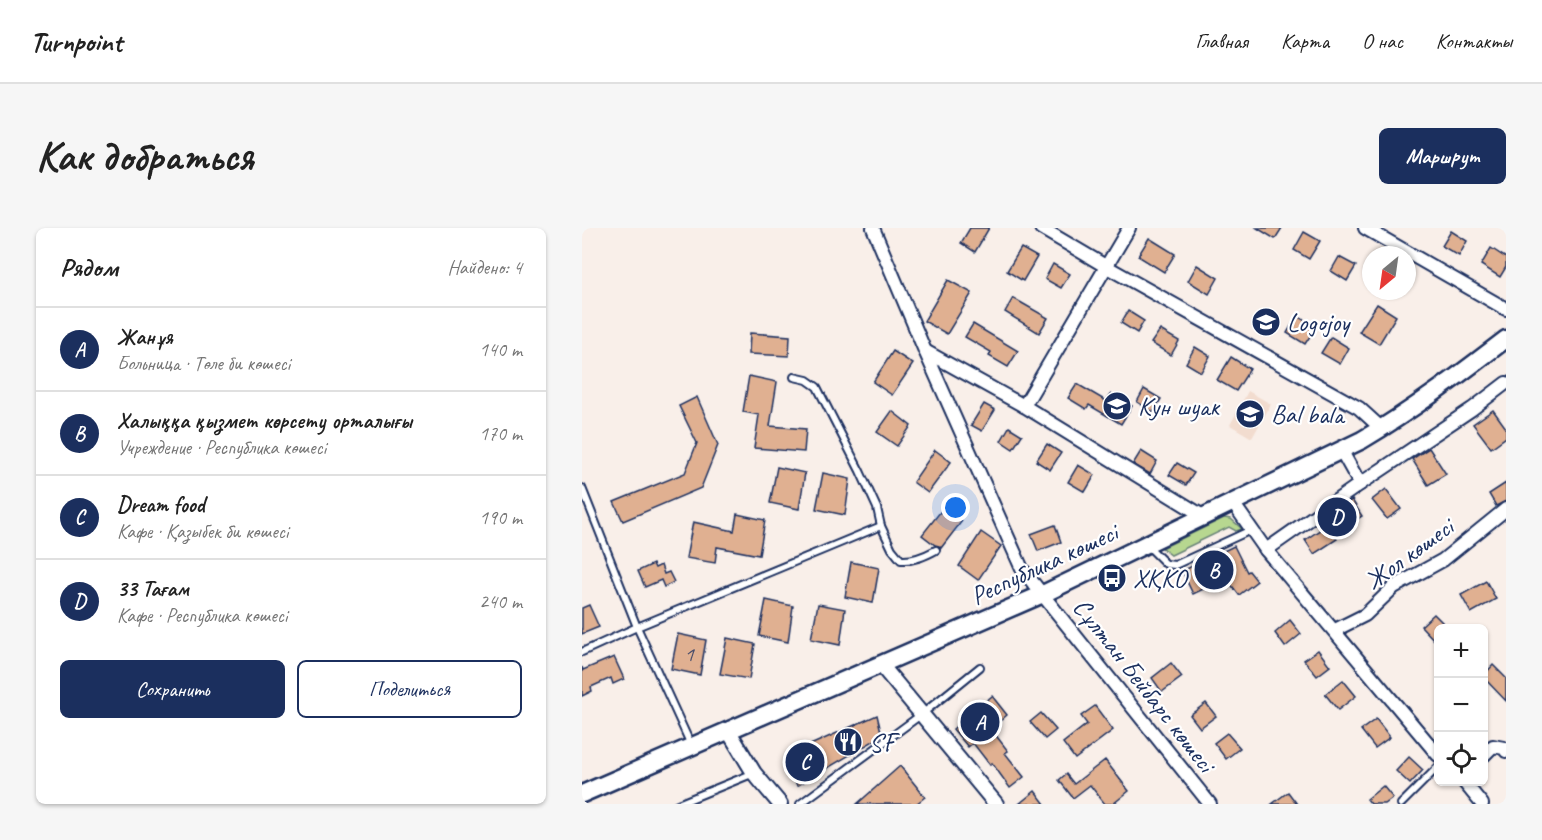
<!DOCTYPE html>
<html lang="ru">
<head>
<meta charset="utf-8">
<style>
  :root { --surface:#fff; --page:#f6f6f6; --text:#222; --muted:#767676; --line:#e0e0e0; --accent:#1b2f5e }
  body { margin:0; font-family:Caveat,sans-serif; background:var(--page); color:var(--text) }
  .controls { position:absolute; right:18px; bottom:18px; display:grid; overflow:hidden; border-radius:9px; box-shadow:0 2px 4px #0004 }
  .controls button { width:54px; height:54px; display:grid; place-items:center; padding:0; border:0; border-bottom:2px solid var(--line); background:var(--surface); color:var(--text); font:30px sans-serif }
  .compass { position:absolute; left:780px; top:18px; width:54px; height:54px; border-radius:50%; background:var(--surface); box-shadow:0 2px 4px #0004; rotate:209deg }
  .you { position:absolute; left:374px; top:280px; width:21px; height:21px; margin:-15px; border:4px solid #fff; border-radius:50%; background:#1a73e8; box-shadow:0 0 0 9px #1a73e833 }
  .badge { display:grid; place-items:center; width:39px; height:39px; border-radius:50%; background:var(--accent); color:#fff; font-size:20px; font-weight:700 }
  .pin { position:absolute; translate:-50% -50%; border:3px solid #fff; box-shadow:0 2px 6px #0006 }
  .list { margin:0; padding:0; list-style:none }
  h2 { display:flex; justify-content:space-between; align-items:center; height:78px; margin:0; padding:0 24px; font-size:26px }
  h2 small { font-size:20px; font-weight:400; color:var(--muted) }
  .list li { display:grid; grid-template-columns:39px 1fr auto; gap:18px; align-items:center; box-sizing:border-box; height:84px; padding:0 24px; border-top:2px solid var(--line) }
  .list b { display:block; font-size:22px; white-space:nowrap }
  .list p { margin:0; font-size:20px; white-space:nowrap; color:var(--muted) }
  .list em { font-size:20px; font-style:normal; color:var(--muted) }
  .actions { display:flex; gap:12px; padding:18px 24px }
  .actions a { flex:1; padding:14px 0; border:2px solid var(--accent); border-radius:9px; text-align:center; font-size:21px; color:var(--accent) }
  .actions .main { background:var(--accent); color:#fff }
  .icon { flex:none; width:33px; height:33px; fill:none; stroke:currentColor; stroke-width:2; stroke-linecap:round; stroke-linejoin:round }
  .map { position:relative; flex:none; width:924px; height:576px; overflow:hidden; border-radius:9px }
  header { display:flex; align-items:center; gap:36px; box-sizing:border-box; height:84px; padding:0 30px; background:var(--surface); border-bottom:2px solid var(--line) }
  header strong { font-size:28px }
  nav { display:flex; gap:33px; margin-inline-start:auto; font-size:21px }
  .intro { display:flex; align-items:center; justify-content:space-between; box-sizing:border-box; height:144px; padding:0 36px }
  h1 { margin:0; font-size:42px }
  .button { padding:15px 27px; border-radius:9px; background:var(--accent); color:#fff; font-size:21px; font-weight:700 }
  main { display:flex; gap:36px; padding:0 36px }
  aside { flex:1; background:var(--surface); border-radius:9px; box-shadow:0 2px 4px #0004 }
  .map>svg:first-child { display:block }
  .built { fill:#f2dccf }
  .green { fill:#b7d790; stroke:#698377; stroke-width:1.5 }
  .building { fill:#e0b091; stroke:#1b2f5e; stroke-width:1.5 }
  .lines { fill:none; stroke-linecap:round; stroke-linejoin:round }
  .service-casing { stroke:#1b2f5e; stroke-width:10 }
  .minor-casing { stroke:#1b2f5e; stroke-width:16 }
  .tertiary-casing { stroke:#1b2f5e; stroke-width:18 }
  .secondary-casing { stroke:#1b2f5e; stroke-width:21 }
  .service { stroke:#fff; stroke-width:6 }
  .minor { stroke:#fff; stroke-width:12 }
  .tertiary { stroke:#fff; stroke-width:14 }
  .secondary { stroke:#fff; stroke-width:16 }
  .labels { text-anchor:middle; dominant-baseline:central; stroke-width:4.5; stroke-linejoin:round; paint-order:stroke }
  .number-label { font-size:22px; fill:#4c4f6b }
  .poi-label { font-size:26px; fill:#1b2f5e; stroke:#fff; text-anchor:start }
  .street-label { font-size:26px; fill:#1b2f5e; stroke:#fff }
</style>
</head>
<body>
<header>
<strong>Turnpoint</strong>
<nav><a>Главная</a><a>Карта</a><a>О нас</a><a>Контакты</a></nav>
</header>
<div class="intro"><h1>Как добраться</h1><a class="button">Маршрут</a></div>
<main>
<aside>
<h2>Рядом<small>Найдено: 4</small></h2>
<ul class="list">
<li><span class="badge">A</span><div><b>Жанұя</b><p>Больница · Төле би көшесі</p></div><em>140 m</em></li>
<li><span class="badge">B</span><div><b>Халыққа қызмет көрсету орталығы</b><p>Учреждение · Республика көшесі</p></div><em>170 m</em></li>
<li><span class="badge">C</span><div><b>Dream food</b><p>Кафе · Қазыбек би көшесі</p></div><em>190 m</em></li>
<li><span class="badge">D</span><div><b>33 Тағам</b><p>Кафе · Республика көшесі</p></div><em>240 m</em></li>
</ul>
<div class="actions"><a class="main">Сохранить</a><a>Поделиться</a></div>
</aside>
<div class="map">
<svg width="924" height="576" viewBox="0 0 924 576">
  <rect width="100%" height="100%" fill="#f9efe9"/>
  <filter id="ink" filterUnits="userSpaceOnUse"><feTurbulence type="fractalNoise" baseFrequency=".0167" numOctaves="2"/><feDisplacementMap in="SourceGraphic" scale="12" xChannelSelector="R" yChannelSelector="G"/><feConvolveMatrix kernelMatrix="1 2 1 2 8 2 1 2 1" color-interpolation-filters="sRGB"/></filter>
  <g filter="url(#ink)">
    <g class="built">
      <polygon points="679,82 696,92 688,105 672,95"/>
      <polygon points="666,163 689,176 670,210 648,197"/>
    </g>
    <polygon class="green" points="642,290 649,291 660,301 654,303 647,299 589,327 580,320"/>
    <g class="building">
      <polygon points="388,0 407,0 393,24 379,15"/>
      <polygon points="675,0 700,0 693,11"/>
      <polygon points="869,3 885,13 877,28 860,18"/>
      <polygon points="722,4 738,13 727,31 712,22"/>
      <polygon points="567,10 593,26 582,44 556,28"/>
      <polygon points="439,20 455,29 441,53 425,43"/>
      <polygon points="909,20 924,30 924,39 918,49 899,37"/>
      <polygon points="757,29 774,38 765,53 749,43"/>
      <polygon points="471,36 488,46 479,60 463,51"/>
      <polygon points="615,37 636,50 627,66 606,53"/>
      <polygon points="366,52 390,65 365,106 342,93"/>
      <polygon points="431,70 466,90 457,105 423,84"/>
      <polygon points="795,76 814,88 797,116 777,104"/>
      <polygon points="546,83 562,93 555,105 539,95"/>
      <polygon points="715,88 734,99 723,116 705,105"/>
      <polygon points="391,96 436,123 426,139 407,128 409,124 383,109"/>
      <polygon points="578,102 597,113 589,127 569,115"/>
      <polygon points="168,105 208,108 207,128 167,126"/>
      <polygon points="749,109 767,120 758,136 739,125"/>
      <polygon points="613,119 628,128 619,144 604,135"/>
      <polygon points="311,123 331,136 310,167 291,154"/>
      <polygon points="649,129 668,141 654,163 635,152"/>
      <polygon points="167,148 195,154 188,198 224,201 222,224 172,220 177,187 161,184"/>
      <polygon points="495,156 524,173 529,166 550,178 539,196 507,177 504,181 486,170"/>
      <polygon points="562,161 579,171 571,184 555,174"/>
      <polygon points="115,169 136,217 119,260 41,293 32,274 103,245 115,215 97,178"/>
      <polygon points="402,176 413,182 400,203 389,197"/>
      <polygon points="911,182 924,200 924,209 909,220 891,196"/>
      <polygon points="310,183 329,198 315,218 295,204"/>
      <polygon points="427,199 440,207 431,221 419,213"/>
      <polygon points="465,216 479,225 468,242 454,233"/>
      <polygon points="847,220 864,246 846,257 830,231"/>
      <polygon points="353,222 369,234 346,265 331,254"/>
      <polygon points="559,223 575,233 568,246 551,236"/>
      <polygon points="595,235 612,245 604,257 587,247"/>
      <polygon points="496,237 513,247 503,264 486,254"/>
      <polygon points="195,239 223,245 217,281 188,275"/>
      <polygon points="241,245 268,251 263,287 234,281"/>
      <polygon points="924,255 924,273 914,278 907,266"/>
      <polygon points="804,261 819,281 805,291 790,272"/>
      <polygon points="770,272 780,288 752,306 755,311 732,326 723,312 751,293 748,287"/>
      <polygon points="362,279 380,293 359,320 357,318 353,317 340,307"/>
      <polygon points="155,286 183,292 177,327 135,319 133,335 104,330 111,294 152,303"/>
      <polygon points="473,297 479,314 456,323 449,306"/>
      <polygon points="399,304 419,318 396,352 377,338"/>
      <polygon points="652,318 665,344 667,343 675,353 657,367 644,350 611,366 600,343"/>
      <polygon points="269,334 297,340 291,375 263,369"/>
      <polygon points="71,336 73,340 79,337 82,346 87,344 92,354 82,359 79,352 63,359 56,343"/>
      <polygon points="904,353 914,371 889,385 879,367"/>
      <polygon points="184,372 211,378 206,414 177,408"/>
      <polygon points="236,376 263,381 258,417 229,411"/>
      <polygon points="7,377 17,399 0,406 0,380"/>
      <polygon points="852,386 866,400 856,400 856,416 839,398"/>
      <polygon points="708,392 719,406 703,419 693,405"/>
      <polygon points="96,406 124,412 118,447 89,441"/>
      <polygon points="145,410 173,416 167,451 138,446"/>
      <polygon points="736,422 748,438 735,448 722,432"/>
      <polygon points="32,429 42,451 31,456 29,450 9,459 10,463 0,468 0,439 1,442"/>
      <polygon points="589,435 600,449 580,464 570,450"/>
      <polygon points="911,437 924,450 924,473 902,450 902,447"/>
      <polygon points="761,452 774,468 756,482 743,466"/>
      <polygon points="410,468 425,487 409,501 426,523 423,525 442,549 428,560 410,535 408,537 391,515 386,519 371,501"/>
      <polygon points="624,475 634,488 618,500 608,487"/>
      <polygon points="513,478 531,502 493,531 481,515 505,496 499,488"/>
      <polygon points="459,485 474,502 463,511 448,494"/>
      <polygon points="295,487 300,508 215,558 204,528"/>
      <polygon points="794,491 808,509 793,520 779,502"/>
      <polygon points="645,505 658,520 644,531 632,515"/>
      <polygon points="827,529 841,542 828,556 814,543"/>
      <polygon points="523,532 547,563 531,576 523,576 508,557 491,570 477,552 484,546 492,556"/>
      <polygon points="318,538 343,569 334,576 275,576"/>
      <polygon points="801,558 811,570 803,576 789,576 785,571"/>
      <polygon points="453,563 463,576 437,576"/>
      <polygon points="706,564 715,576 690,576"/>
    </g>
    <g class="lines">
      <g class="service-casing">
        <g id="service">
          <path d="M212,149l13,3 10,7 43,84 17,37 4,18 11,23 9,11c13,1 24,-4 35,-10"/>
          <polyline points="0,260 55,399 109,517"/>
          <polyline points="565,317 584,336 593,337 669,302"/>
          <polyline points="0,424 55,399 299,298"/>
          <polyline points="96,576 172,545"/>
          <polyline points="218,576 340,486 398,439"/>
          <polyline points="819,576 856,539"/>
        </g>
      </g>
      <g class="minor-casing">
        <g id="minor">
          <polyline points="291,0 343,123 440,341 628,576"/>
          <polyline points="459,0 525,39 777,180 799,200"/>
          <polyline points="783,0 924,81"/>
          <polyline points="343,123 442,178 621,288"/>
          <polyline points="442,178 547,0"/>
          <polyline points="759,222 778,256"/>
          <polyline points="651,275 684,322 856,527"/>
          <polyline points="684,322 778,256 890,181 924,155"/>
          <polyline points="753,402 783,387 812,359 861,332 924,281"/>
          <polyline points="902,527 911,518 922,520 924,523"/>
          <polyline points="882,554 900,576"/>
        </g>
      </g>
      <g class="tertiary-casing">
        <g id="tertiary">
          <polyline points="299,437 414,576"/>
          <polyline points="146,502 172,545 198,576"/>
        </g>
      </g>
      <g class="secondary-casing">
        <path id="secondary" d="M0,566l461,-200 319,-154c51,-30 97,-65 144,-101"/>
      </g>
      <use href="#service" class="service"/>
      <use href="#minor" class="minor"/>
      <use href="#tertiary" class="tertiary"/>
      <use href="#secondary" class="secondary"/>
    </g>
  </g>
  <defs>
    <g id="school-disc" transform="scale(1.5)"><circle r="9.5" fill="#1b2f5e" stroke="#fff"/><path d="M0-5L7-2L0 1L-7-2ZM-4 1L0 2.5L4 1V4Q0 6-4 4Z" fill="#fff"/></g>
    <g id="bus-disc" transform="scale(1.5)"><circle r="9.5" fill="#1b2f5e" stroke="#fff"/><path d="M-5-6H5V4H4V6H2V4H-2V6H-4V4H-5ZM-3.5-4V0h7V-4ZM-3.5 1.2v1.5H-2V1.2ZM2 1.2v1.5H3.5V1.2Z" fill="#fff"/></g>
    <g id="restaurant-disc" transform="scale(1.5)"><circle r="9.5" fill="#1b2f5e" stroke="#fff"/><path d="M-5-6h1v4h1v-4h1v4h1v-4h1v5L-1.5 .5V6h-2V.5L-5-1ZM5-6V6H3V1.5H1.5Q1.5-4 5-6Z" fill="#fff"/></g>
  </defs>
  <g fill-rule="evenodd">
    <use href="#school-disc" x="684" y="94"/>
    <use href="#school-disc" x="535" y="178"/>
    <use href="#school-disc" x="668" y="186"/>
    <use href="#bus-disc" x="530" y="350"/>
    <use href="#restaurant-disc" x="266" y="514"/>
  </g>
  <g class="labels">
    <g class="number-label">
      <text x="107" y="426">1</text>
    </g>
    <g class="poi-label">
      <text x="705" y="94">Logojoy</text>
      <text x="556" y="178">Кун шуак</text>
      <text x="689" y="186">Bal bala</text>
      <text x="551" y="350">ХҚКО</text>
      <text x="287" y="514">SF</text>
    </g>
    <g class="street-label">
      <text transform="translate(827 326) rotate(-36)">Жол көшесі</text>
      <text transform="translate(462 336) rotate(-25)">Республика көшесі</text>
      <text transform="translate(562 457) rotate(52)">Сұлтан Бейбарс көшесі</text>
    </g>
  </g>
</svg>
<div class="controls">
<button>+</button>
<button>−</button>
<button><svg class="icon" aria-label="locate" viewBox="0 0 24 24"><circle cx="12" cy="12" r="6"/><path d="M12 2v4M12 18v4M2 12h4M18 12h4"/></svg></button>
</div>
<svg class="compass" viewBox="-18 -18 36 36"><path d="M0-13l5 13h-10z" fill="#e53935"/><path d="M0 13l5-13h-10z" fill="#767676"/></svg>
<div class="you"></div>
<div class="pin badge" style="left:398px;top:494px">A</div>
<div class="pin badge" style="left:632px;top:342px">B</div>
<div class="pin badge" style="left:223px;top:534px">C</div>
<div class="pin badge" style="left:755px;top:289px">D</div>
</div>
</main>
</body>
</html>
